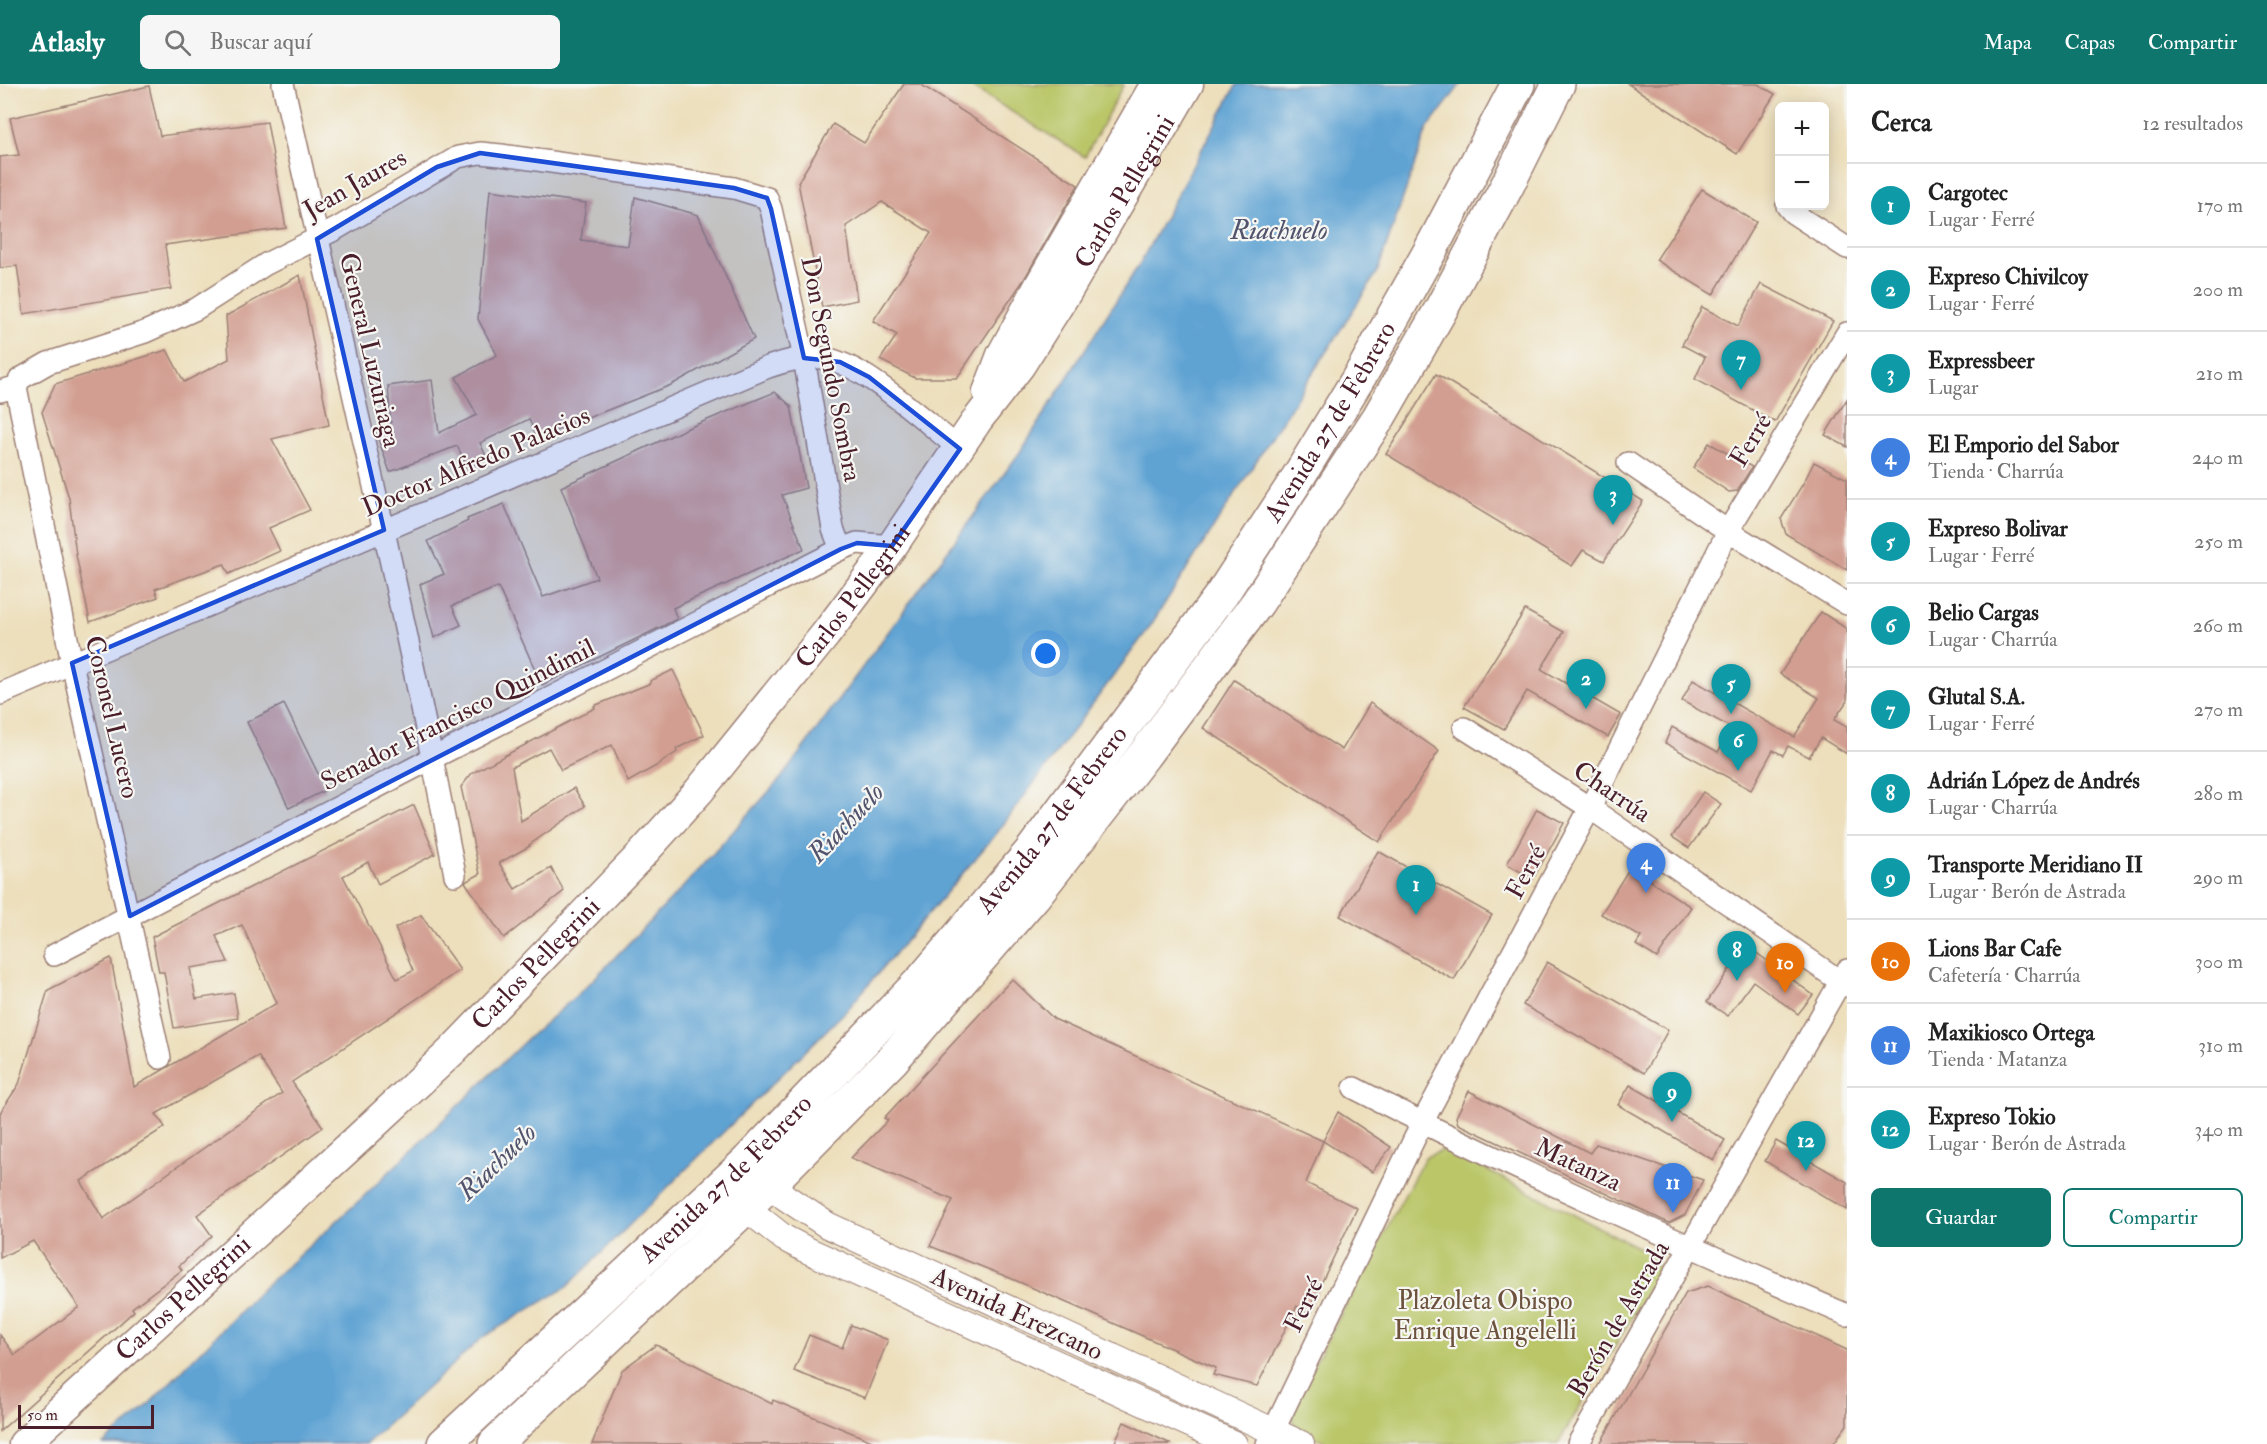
<!DOCTYPE html>
<html lang="es">
<head>
<meta charset="utf-8">
<style>
  :root { --surface:#fff; --page:#f6f6f6; --text:#222; --muted:#767676; --line:#e0e0e0; --accent:#0f766e }
  body { margin:0; font-family:"IM FELL Double Pica",serif; background:var(--page); color:var(--text) }
  .controls { position:absolute; right:18px; top:18px; display:grid; overflow:hidden; border-radius:9px; box-shadow:0 3px 15px #0003 }
  .controls button { width:54px; height:54px; display:grid; place-items:center; padding:0; border:0; border-bottom:2px solid var(--line); background:var(--surface); color:var(--text); font:30px sans-serif }
  .scale { position:absolute; left:18px; bottom:15px; width:136px; box-sizing:border-box; padding-left:6px; border:3px solid #4a1f2b; border-top:0; font-size:16px; line-height:21px; white-space:nowrap; color:#4a1f2b; -webkit-text-stroke:4px #f6f6f2; paint-order:stroke }
  .you { position:absolute; left:1046px; top:570px; width:21px; height:21px; margin:-15px; border:4px solid #fff; border-radius:50%; background:#1a73e8; box-shadow:0 0 0 9px #1a73e833 }
  .badge { display:grid; place-items:center; width:39px; height:39px; border-radius:50%; background:var(--accent); color:#fff; font-size:20px; font-weight:700 }
  .pin { position:absolute; translate:-50% -50px; filter:drop-shadow(0 2px 3px #0008) }
  .pin::after { content:''; position:absolute; top:32px; width:21px; height:18px; background:inherit; clip-path:polygon(0 0,100% 0,50% 100%) }
  .list { margin:0; padding:0; list-style:none }
  h2 { display:flex; justify-content:space-between; align-items:center; height:78px; margin:0; padding:0 24px; font-size:26px }
  h2 small { font-size:20px; font-weight:400; color:var(--muted) }
  .list li { display:grid; grid-template-columns:39px 1fr auto; gap:18px; align-items:center; box-sizing:border-box; height:84px; padding:0 24px; border-top:2px solid var(--line) }
  .list b { display:block; font-size:22px; white-space:nowrap }
  .list p { margin:0; font-size:20px; white-space:nowrap; color:var(--muted) }
  .list em { font-size:20px; font-style:normal; color:var(--muted) }
  .actions { display:flex; gap:12px; padding:18px 24px }
  .actions a { flex:1; padding:14px 0; border:2px solid var(--accent); border-radius:9px; text-align:center; font-size:21px; color:var(--accent) }
  .actions .main { background:var(--accent); color:#fff }
  .icon { flex:none; width:33px; height:33px; fill:none; stroke:currentColor; stroke-width:2; stroke-linecap:round; stroke-linejoin:round }
  .map { position:relative; flex:none; width:1847px; height:1360px; overflow:hidden }
  header { display:flex; align-items:center; gap:36px; box-sizing:border-box; height:84px; padding:0 30px; background:var(--accent); color:#fff }
  header strong { font-size:28px }
  nav { display:flex; gap:33px; margin-inline-start:auto; font-size:21px }
  .search { width:420px; height:54px; background:var(--page); display:flex; align-items:center; gap:15px; box-sizing:border-box; padding:0 21px; border-radius:9px; color:var(--muted); font-size:22px }
  main { display:flex }
  aside { flex:1; background:var(--surface) }
  .map>svg:first-child { display:block }
  .green { fill:#bac668; stroke:#82724a; stroke-width:1.5 }
  .water { fill:#5fa3d3; stroke:#54617f; stroke-width:1.5 }
  .building { fill:#d29e91; fill-rule:evenodd }
  .lines { fill:none; stroke-linecap:round; stroke-linejoin:round }
  .minor-casing { stroke:#9c7f74; stroke-width:24 }
  .tertiary-casing { stroke:#9c7f74; stroke-width:28 }
  .secondary-casing { stroke:#9c7f74; stroke-width:33 }
  .primary-casing { stroke:#9c7f74; stroke-width:36 }
  .minor { stroke:#fff; stroke-width:21 }
  .tertiary { stroke:#fff; stroke-width:26 }
  .secondary { stroke:#fff; stroke-width:30 }
  .primary { stroke:#fff; stroke-width:33 }
  .marked { fill:#1d4ed8; fill-opacity:0.2; stroke:#1d4ed8; stroke-width:4.5; stroke-linejoin:round }
  .labels { text-anchor:middle; dominant-baseline:central; stroke-width:4.5; stroke-linejoin:round; paint-order:stroke }
  .street-label { font-size:26px; fill:#4a1f2b; stroke:#f6f6f2 }
  .park-label { font-size:26px; fill:#6c513d; stroke:#f6f6f2 }
  .water-label { font-size:27px; font-style:italic; fill:#52546e; stroke:#f6f6f2 }
</style>
</head>
<body>
<header>
<strong>Atlasly</strong>
<div class="search"><svg class="icon" aria-label="search" viewBox="0 0 24 24"><circle cx="10" cy="10" r="6"/><path d="M15 15l6 6"/></svg>Buscar aquí</div>
<nav><a>Mapa</a><a>Capas</a><a>Compartir</a></nav>
</header>
<main>
<div class="map">
<svg width="1847" height="1360" viewBox="0 0 1847 1360">
  <rect width="100%" height="100%" fill="#f6f6f2"/>
  <filter id="ink" filterUnits="userSpaceOnUse"><feTurbulence type="fractalNoise" baseFrequency=".0167" numOctaves="2"/><feDisplacementMap in="SourceGraphic" scale="12" xChannelSelector="R" yChannelSelector="G"/><feConvolveMatrix kernelMatrix="1 2 1 2 8 2 1 2 1" color-interpolation-filters="sRGB"/></filter>
  <filter id="wash" filterUnits="userSpaceOnUse"><feTurbulence type="fractalNoise" baseFrequency=".008" numOctaves="4" result="noise"/><feDisplacementMap in="SourceGraphic" scale="24" xChannelSelector="R" yChannelSelector="G"/><feGaussianBlur stdDeviation="1.35" result="paint"/><feColorMatrix in="noise" values="0 0 0 0 0 0 0 0 0 0 0 0 0 0 0 0 0 1.4 0 .05"/><feComposite in="paint" operator="in"/></filter>
  <g filter="url(#wash)">
    <rect width="100%" height="100%" fill="#eddfbc"/>
    <g class="green">
      <polygon points="967,0 1124,0 1085,73"/>
      <polygon points="1445,1065 1653,1171 1659,1187 1558,1360 1329,1360 1296,1345 1290,1325 1425,1073"/>
    </g>
    <polygon class="water" points="1237,0 1461,0 1427,45 1377,189 1149,544 997,749 847,926 567,1203 483,1253 366,1360 103,1360 143,1326 262,1205 362,1114 527,955 586,903 683,803 782,693 1020,368 1140,179"/>
    <g id="blocks">
      <g class="building">
        <polygon points="904,0 920,0 1078,101 1023,197 957,294 915,294 880,276 897,251 873,237 931,149 882,118 846,142 857,216 822,223 798,98 833,40 864,59"/>
        <polygon points="1628,0 1758,0 1775,10 1737,70"/>
        <polygon points="149,2 160,52 267,38 286,144 165,161 171,205 24,230 17,182 0,184 0,73 19,71 10,34"/>
        <polygon points="1702,105 1756,138 1713,211 1656,176"/>
        <polygon points="490,106 586,119 581,156 628,162 635,113 698,131 754,255 671,301 537,354 529,335 480,359 487,374 468,383 457,362 390,388 375,346 391,339 388,302 432,296 439,349 477,331 456,293 497,271 478,235"/>
        <polygon points="300,191 329,341 272,355 310,426 269,444 280,467 229,490 224,480 155,505 158,513 90,538 76,471 69,414 42,328 55,300 167,266 184,298 229,275 226,232"/>
        <polygon points="1761,200 1833,237 1775,338 1695,295 1705,273 1682,261 1702,223 1738,242"/>
        <polygon points="1436,290 1643,417 1604,477 1583,466 1572,482 1386,370"/>
        <polygon points="775,308 791,322 806,404 782,411 804,465 673,524 677,535 542,601 498,503 452,522 461,541 434,554 420,500 444,490 428,457 468,437 467,435 504,420 543,513 597,494 561,403 688,344"/>
        <polygon points="1847,315 1847,363 1825,351"/>
        <polygon points="1709,359 1752,383 1737,407 1729,408 1693,384"/>
        <polygon points="1814,378 1847,395 1847,486 1786,450 1781,435 1804,398"/>
        <polygon points="1525,526 1564,548 1541,585 1621,631 1608,653 1527,607 1504,645 1464,623"/>
        <polygon points="1821,528 1847,545 1847,617 1834,636 1847,643 1847,670 1821,654 1809,673 1788,662 1783,671 1773,666 1751,706 1665,659 1672,643 1718,668 1732,644 1682,617 1693,596 1794,653 1819,614 1780,590"/>
        <polygon points="673,586 704,651 676,665 677,668 656,682 628,698 612,661 561,686 549,664 512,683 521,737 574,704 585,722 529,761 530,762 499,779 515,805 551,784 564,807 504,854 465,798 480,790 461,703 472,689 595,624 594,622 651,599 650,597"/>
        <polygon points="1234,596 1342,666 1370,619 1439,667 1379,758 1203,644"/>
        <polygon points="284,620 326,706 289,724 247,638"/>
        <polygon points="1703,708 1721,720 1689,764 1672,753"/>
        <path d="M414,721l21,49 -57,30 -10,-22 -25,14 54,103 16,-8 -18,-43 26,-13 39,55 -168,112 31,45 -126,88 15,21 -33,30 3,4 -50,38 2,3 -134,120v-96l15,20 64,-48 -46,-66 -33,17v-145l19,-29 29,-94 63,-32 23,129 143,-84 -35,-78 -26,11 12,26 -38,6 6,31 38,-6 4,25 -64,10 -10,-56h-5l-7,-35zM258,972l24,37 -179,126 -22,-38 84,-54 -9,-13z"/>
        <polygon points="1537,725 1564,739 1533,795 1507,780"/>
        <polygon points="1378,767 1492,831 1454,896 1340,832"/>
        <polygon points="1630,783 1691,823 1657,874 1636,861 1641,853 1601,830"/>
        <polygon points="1746,861 1813,911 1798,930 1753,897 1728,932 1707,918"/>
        <polygon points="1547,878 1668,946 1644,989 1523,921"/>
        <polygon points="1012,895 1054,935 1323,1057 1306,1099 1357,1124 1307,1229 1297,1222 1257,1302 1213,1291 1216,1284 1010,1194 930,1162 953,1116 851,1074 888,1036 884,1034"/>
        <polygon points="1630,1001 1725,1056 1713,1076 1618,1021"/>
        <polygon points="1469,1007 1590,1069 1596,1060 1703,1096 1685,1131 1669,1139 1458,1040 1456,1033"/>
        <polygon points="1338,1028 1391,1063 1372,1088 1323,1057"/>
        <polygon points="1776,1057 1847,1098 1847,1126 1765,1077"/>
        <polygon points="1708,1202 1847,1266 1847,1341 1833,1360 1600,1360 1686,1209"/>
        <polygon points="851,1241 888,1256 865,1314 794,1287 809,1251 842,1264"/>
        <polygon points="656,1261 772,1320 773,1316 879,1360 592,1360 622,1286"/>
        <polygon points="1124,1338 1171,1360 1114,1360"/>
      </g>
    </g>
  </g>
  <g filter="url(#ink)">
    <use href="#blocks" fill-opacity="0" stroke="#9c7f74" stroke-width="1.5"/>
    <g class="lines">
      <g class="minor-casing">
        <g id="minor">
          <path d="M283,0c59,263 122,526 172,791"/>
          <polyline points="1787,122 1793,129 1847,164"/>
          <polyline points="16,303 72,579 160,974"/>
          <polyline points="0,307 16,303 20,295 48,279 145,248 196,225 266,180 336,145 458,73 480,69 501,71 734,104 767,114 771,125 804,274 833,445 841,465"/>
          <polyline points="1628,379 1728,447 1847,520"/>
          <path d="M0,610l768,-327c18,-6 36,-11 54,-9 41,4 104,65 138,91"/>
          <polyline points="1464,644 1590,724 1847,902"/>
          <polyline points="54,871 433,674 841,465 857,459 892,462"/>
          <path d="M1354,1004c161,83 327,155 493,227"/>
          <polyline points="1267,1360 1422,1039 1590,724 1728,447 1847,249"/>
          <polyline points="1578,1360 1847,886"/>
        </g>
      </g>
      <g class="tertiary-casing">
        <g id="tertiary">
          <polyline points="756,1087 785,1113 827,1141 1301,1360"/>
          <polyline points="732,1113 784,1154 807,1166 1234,1360"/>
        </g>
      </g>
      <g class="secondary-casing">
        <g id="secondary">
          <polyline points="988,308 1002,271 1040,201 1156,0"/>
          <path id="s1" d="M24,1360l336,-307 91,-85 192,-199 56,-62 126,-156 67,-89 86,-127 42,-54 47,-74 121,-207"/>
        </g>
      </g>
      <g class="primary-casing">
        <g id="primary">
          <path id="s2" d="M444,1360l303,-282 176,-183 107,-126 192,-259 75,-115 67,-110 66,-118 88,-167"/>
          <polyline points="495,1360 745,1124 893,975 1034,812 1144,671 1258,518 1379,333 1440,227 1507,102 1558,0"/>
        </g>
      </g>
      <use href="#minor" class="minor"/>
      <use href="#tertiary" class="tertiary"/>
      <use href="#secondary" class="secondary"/>
      <use href="#primary" class="primary"/>
    </g>
  </g>
  <path class="marked" d="M480,69l254,35 33,10 4,11 33,149 36,4 29,15 91,72 -68,97 -35,-3 -16,6 -711,367 -58,-253 312,-133 -67,-291 120,-72z"/>
  <g class="labels">
    <g class="street-label">
      <text transform="translate(355 100) rotate(-30)">Jean Jaures</text>
      <text stroke="none"><textPath href="#s1" startOffset="1676">Carlos Pellegrini</textPath></text>
      <text transform="translate(370 266) rotate(77)">General Luzuriaga</text>
      <text transform="translate(831 285) rotate(79)">Don Segundo Sombra</text>
      <text stroke="none"><textPath href="#s2" startOffset="1359">Avenida 27 de Febrero</textPath></text>
      <text transform="translate(1751 356) rotate(-59)">Ferré</text>
      <text transform="translate(476 378) rotate(-23)">Doctor Alfredo Palacios</text>
      <text stroke="none"><textPath href="#s1" startOffset="1188">Carlos Pellegrini</textPath></text>
      <text transform="translate(458 631) rotate(-27)">Senador Francisco Quindimil</text>
      <text transform="translate(112 633) rotate(77)">Coronel Lucero</text>
      <text transform="translate(1612 708) rotate(34)">Charrúa</text>
      <text stroke="none"><textPath href="#s2" startOffset="873">Avenida 27 de Febrero</textPath></text>
      <text transform="translate(1526 788) rotate(-62)">Ferré</text>
      <text stroke="none"><textPath href="#s1" startOffset="702">Carlos Pellegrini</textPath></text>
      <text transform="translate(1578 1081) rotate(25)">Matanza</text>
      <text stroke="none"><textPath href="#s2" startOffset="387">Avenida 27 de Febrero</textPath></text>
      <text stroke="none"><textPath href="#s1" startOffset="216">Carlos Pellegrini</textPath></text>
      <text transform="translate(1304 1221) rotate(-64)">Ferré</text>
      <text transform="translate(1017 1230) rotate(25)">Avenida Erezcano</text>
      <text transform="translate(1619 1235) rotate(-60)">Berón de Astrada</text>
    </g>
    <g class="park-label">
      <text x="1485" y="1217">Plazoleta Obispo<tspan x="1485" dy="30">Enrique Angelelli</tspan></text>
    </g>
    <g class="water-label">
      <text x="1279" y="146">Riachuelo</text>
      <text transform="translate(846 739) rotate(-47)">Riachuelo</text>
      <text transform="translate(497 1078) rotate(-44)">Riachuelo</text>
    </g>
  </g>
</svg>
<div class="controls">
<button>+</button>
<button>−</button>
</div>
<div class="scale">50 m</div>
<div class="you"></div>
<div class="pin badge" style="left:1416px;top:831px;background:#0f9aa8">1</div>
<div class="pin badge" style="left:1586px;top:625px;background:#0f9aa8">2</div>
<div class="pin badge" style="left:1613px;top:441px;background:#0f9aa8">3</div>
<div class="pin badge" style="left:1646px;top:809px;background:#3f7fe0">4</div>
<div class="pin badge" style="left:1731px;top:630px;background:#0f9aa8">5</div>
<div class="pin badge" style="left:1738px;top:687px;background:#0f9aa8">6</div>
<div class="pin badge" style="left:1741px;top:306px;background:#0f9aa8">7</div>
<div class="pin badge" style="left:1737px;top:897px;background:#0f9aa8">8</div>
<div class="pin badge" style="left:1672px;top:1038px;background:#0f9aa8">9</div>
<div class="pin badge" style="left:1785px;top:909px;background:#e8710a">10</div>
<div class="pin badge" style="left:1673px;top:1129px;background:#3f7fe0">11</div>
<div class="pin badge" style="left:1806px;top:1087px;background:#0f9aa8">12</div>
</div>
<aside>
<h2>Cerca<small>12 resultados</small></h2>
<ul class="list">
<li><span class="badge" style="background:#0f9aa8">1</span><div><b>Cargotec</b><p>Lugar · Ferré</p></div><em>170 m</em></li>
<li><span class="badge" style="background:#0f9aa8">2</span><div><b>Expreso Chivilcoy</b><p>Lugar · Ferré</p></div><em>200 m</em></li>
<li><span class="badge" style="background:#0f9aa8">3</span><div><b>Expressbeer</b><p>Lugar</p></div><em>210 m</em></li>
<li><span class="badge" style="background:#3f7fe0">4</span><div><b>El Emporio del Sabor</b><p>Tienda · Charrúa</p></div><em>240 m</em></li>
<li><span class="badge" style="background:#0f9aa8">5</span><div><b>Expreso Bolivar</b><p>Lugar · Ferré</p></div><em>250 m</em></li>
<li><span class="badge" style="background:#0f9aa8">6</span><div><b>Belio Cargas</b><p>Lugar · Charrúa</p></div><em>260 m</em></li>
<li><span class="badge" style="background:#0f9aa8">7</span><div><b>Glutal S.A.</b><p>Lugar · Ferré</p></div><em>270 m</em></li>
<li><span class="badge" style="background:#0f9aa8">8</span><div><b>Adrián López de Andrés</b><p>Lugar · Charrúa</p></div><em>280 m</em></li>
<li><span class="badge" style="background:#0f9aa8">9</span><div><b>Transporte Meridiano II</b><p>Lugar · Berón de Astrada</p></div><em>290 m</em></li>
<li><span class="badge" style="background:#e8710a">10</span><div><b>Lions Bar Cafe</b><p>Cafetería · Charrúa</p></div><em>300 m</em></li>
<li><span class="badge" style="background:#3f7fe0">11</span><div><b>Maxikiosco Ortega</b><p>Tienda · Matanza</p></div><em>310 m</em></li>
<li><span class="badge" style="background:#0f9aa8">12</span><div><b>Expreso Tokio</b><p>Lugar · Berón de Astrada</p></div><em>340 m</em></li>
</ul>
<div class="actions"><a class="main">Guardar</a><a>Compartir</a></div>
</aside>
</main>
</body>
</html>
